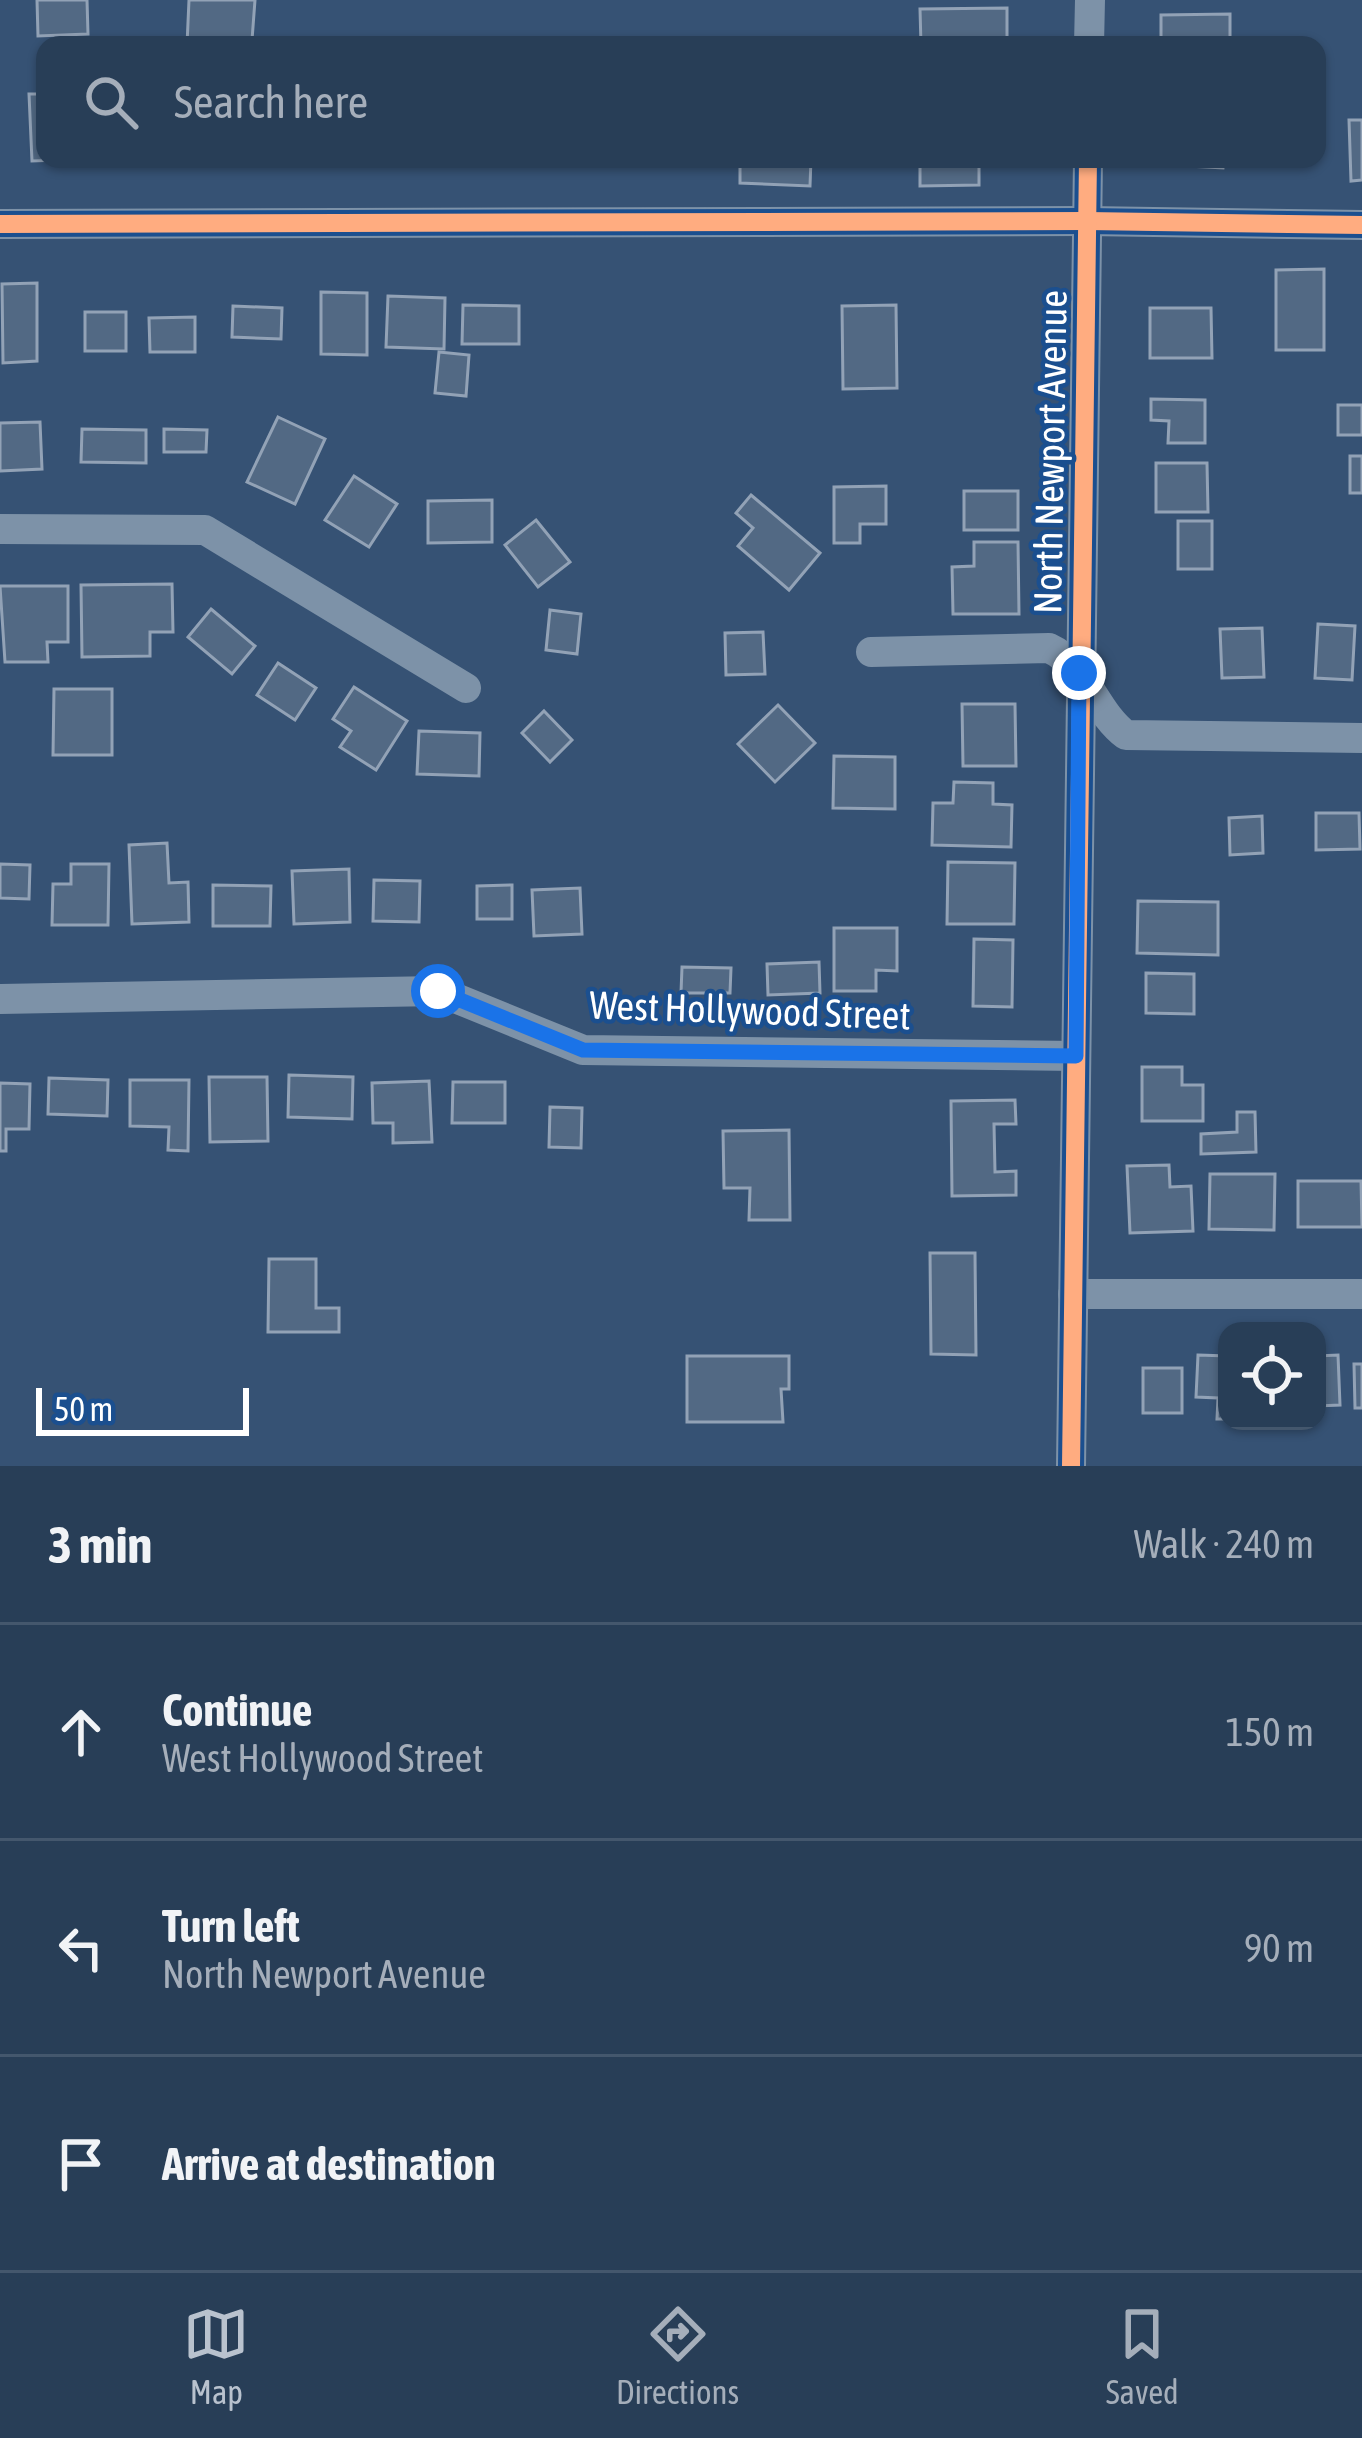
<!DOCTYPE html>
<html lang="en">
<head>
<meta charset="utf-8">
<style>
  :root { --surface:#283e57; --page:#344961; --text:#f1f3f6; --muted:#a5aeba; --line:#44576d; --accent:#b9c2ce }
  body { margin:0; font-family:"Asap Condensed",sans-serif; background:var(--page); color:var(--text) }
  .controls { position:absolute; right:36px; bottom:36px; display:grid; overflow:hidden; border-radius:24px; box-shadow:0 3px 9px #0004 }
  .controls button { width:108px; height:108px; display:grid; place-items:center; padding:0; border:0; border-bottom:3px solid var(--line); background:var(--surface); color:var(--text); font:60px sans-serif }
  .scale { position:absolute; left:36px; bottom:30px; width:213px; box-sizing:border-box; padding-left:12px; border:6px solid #fff; border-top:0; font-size:33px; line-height:42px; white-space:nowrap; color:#fff; -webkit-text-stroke:9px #1b4f8f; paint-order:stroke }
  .stop { position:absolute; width:36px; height:36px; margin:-27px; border:9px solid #1a73e8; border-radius:50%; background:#fff }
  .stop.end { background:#1a73e8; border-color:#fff; box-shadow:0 3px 12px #0008 }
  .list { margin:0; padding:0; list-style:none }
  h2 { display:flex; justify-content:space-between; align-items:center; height:156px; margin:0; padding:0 48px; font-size:51px }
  h2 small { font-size:39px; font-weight:400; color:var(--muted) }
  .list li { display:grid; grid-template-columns:78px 1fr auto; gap:36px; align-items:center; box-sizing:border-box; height:216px; padding:0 48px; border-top:3px solid var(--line) }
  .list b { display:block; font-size:45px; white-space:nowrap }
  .list p { margin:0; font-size:39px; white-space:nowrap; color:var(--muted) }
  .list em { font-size:39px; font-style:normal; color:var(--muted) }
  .icon { flex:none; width:66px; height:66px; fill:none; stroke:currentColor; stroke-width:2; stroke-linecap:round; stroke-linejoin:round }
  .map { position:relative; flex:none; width:1362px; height:1466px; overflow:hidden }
  .search { position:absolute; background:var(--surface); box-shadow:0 3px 9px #0004; left:36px; right:36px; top:36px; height:132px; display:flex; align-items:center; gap:30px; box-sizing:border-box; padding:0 42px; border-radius:24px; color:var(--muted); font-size:45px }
  .sheet { height:804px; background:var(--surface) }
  nav { display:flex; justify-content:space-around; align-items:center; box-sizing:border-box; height:168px; border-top:3px solid var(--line); background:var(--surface); font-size:33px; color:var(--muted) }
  nav a { display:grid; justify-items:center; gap:6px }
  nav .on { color:var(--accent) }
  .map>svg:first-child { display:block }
  .building { fill:#526984; stroke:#92a2b6; stroke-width:3 }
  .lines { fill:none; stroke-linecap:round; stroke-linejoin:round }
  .street { stroke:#7d92a8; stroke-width:30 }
  .cycleway-casing { stroke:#1b4f8f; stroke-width:26 }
  .cycleway { stroke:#ffac80; stroke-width:18 }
  .route { stroke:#1a73e8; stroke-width:15 }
  .labels { text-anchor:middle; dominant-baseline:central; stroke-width:9; stroke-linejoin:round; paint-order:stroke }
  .street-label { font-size:39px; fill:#fff; stroke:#1b4f8f }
</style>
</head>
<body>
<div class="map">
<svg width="1362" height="1466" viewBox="0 0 1362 1466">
  <rect width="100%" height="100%" fill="#365274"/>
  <g class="building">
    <polygon points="37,0 87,0 88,34 38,36"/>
    <polygon points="189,0 255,0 252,40 187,45"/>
    <polygon points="1007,8 1007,45 921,45 920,9"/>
    <polygon points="1230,14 1230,45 1161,45 1161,15"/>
    <polygon points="29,94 45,94 45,159 90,159 32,161"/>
    <polygon points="1349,120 1362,120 1362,180 1351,181"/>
    <rect x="491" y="159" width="42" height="5"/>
    <polygon points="740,159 811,159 810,186 740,183"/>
    <polygon points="920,159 979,159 979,185 920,186"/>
    <polygon points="1190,159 1224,159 1223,168 1189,166"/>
    <polygon points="1324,269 1324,350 1276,350 1276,270"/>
    <polygon points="37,283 37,361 3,363 2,284"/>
    <polygon points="321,292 367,293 367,355 321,354"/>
    <polygon points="388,296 445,298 444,349 386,347"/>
    <polygon points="463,305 519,306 519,344 462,344"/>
    <polygon points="896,305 897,388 843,389 842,306"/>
    <polygon points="233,306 282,308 281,339 232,337"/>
    <polygon points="1150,308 1211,308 1212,358 1150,358"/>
    <rect x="85" y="312" width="41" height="39"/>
    <polygon points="195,317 195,352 150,352 149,318"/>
    <polygon points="439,352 469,355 466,396 435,393"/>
    <polygon points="1151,399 1205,400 1205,443 1168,443 1169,421 1151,420"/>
    <rect x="1338" y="405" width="24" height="30"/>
    <polygon points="278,417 325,439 295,504 247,482"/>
    <polygon points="40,422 42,469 0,471 0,423"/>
    <polygon points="82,429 146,430 146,463 81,462"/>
    <polygon points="164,429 207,430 206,452 164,452"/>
    <rect x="1350" y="456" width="12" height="37"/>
    <polygon points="1156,463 1207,463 1208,512 1156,512"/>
    <polygon points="354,476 397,504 369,547 325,520"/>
    <polygon points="886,486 886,524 860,524 860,543 834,543 834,487"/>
    <rect x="964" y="491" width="54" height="39"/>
    <polygon points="751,495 820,553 789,590 738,546 753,528 736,513"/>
    <polygon points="492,500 492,542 428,543 428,501"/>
    <polygon points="536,520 570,562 538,587 505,545"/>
    <rect x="1178" y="521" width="34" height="48"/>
    <polygon points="974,542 1018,542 1019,614 953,614 952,567 974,566"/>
    <polygon points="172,584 173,632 150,632 150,656 82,657 81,585"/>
    <polygon points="0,586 68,586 68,642 47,642 48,662 5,662"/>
    <polygon points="211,609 255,646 232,674 188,637"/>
    <polygon points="550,610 581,614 577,654 546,650"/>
    <polygon points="1318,624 1355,626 1352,680 1315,678"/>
    <polygon points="1262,628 1264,677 1222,678 1220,629"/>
    <polygon points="763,632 765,674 726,675 725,633"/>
    <polygon points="278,663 316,688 295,720 257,695"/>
    <polygon points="354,687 407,721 376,770 340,747 351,731 333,719"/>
    <polygon points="54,689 112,689 112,755 53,755"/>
    <polygon points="962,704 1015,704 1016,766 963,766"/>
    <polygon points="778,705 815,743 775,782 738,744"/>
    <polygon points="544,711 572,740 550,762 522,733"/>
    <polygon points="419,731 480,733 479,776 417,774"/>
    <polygon points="834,756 895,757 895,809 833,808"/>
    <polygon points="954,782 993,783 993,804 1012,805 1011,847 932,845 933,803 953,803"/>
    <polygon points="1316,813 1359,813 1360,849 1316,850"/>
    <polygon points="1262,816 1263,853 1230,855 1229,818"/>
    <polygon points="167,843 169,883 188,882 189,922 132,924 129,845"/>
    <polygon points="948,862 1015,863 1014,924 947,924"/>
    <polygon points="0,864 30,865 29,899 0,898"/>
    <polygon points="71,864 109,864 108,925 52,925 53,884 71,884"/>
    <polygon points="349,869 350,922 294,924 292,871"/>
    <polygon points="374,880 420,881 419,922 373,921"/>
    <polygon points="213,885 271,886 270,926 213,926"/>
    <polygon points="512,885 512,919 477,919 477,886"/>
    <polygon points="580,888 582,934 534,936 532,890"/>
    <polygon points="1138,901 1218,902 1218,955 1137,953"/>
    <polygon points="834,928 897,928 897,971 876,970 876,991 834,991"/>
    <polygon points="974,939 1013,940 1012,1007 973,1006"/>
    <polygon points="819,962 820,993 768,995 767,964"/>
    <polygon points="682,967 731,968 730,993 681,993"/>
    <polygon points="1146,973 1194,974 1194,1014 1146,1013"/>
    <polygon points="1142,1067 1182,1067 1182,1085 1203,1085 1203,1121 1142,1121"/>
    <polygon points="289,1075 353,1077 352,1119 288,1117"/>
    <polygon points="209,1077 267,1077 268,1141 210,1142"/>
    <polygon points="49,1078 108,1080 107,1116 48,1114"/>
    <polygon points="130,1080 189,1080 188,1151 168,1150 169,1127 130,1126"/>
    <polygon points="429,1081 432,1142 393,1143 393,1123 373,1123 372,1083"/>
    <polygon points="453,1082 505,1082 505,1123 452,1123"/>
    <polygon points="0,1083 30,1084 29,1129 6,1129 6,1151 0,1151"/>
    <polygon points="1015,1100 1016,1124 994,1124 995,1172 1016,1171 1016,1195 952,1196 951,1101"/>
    <polygon points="550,1107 582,1108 581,1148 549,1147"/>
    <polygon points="1237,1112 1255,1112 1256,1152 1201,1154 1201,1134 1237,1132"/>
    <polygon points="789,1130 790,1220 749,1220 750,1188 724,1188 723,1131"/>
    <polygon points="1169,1165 1170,1187 1191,1186 1193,1231 1130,1233 1127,1166"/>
    <polygon points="1210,1174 1275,1174 1274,1230 1209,1229"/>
    <polygon points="1298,1181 1361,1181 1362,1227 1298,1227"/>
    <polygon points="930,1253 975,1253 976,1355 931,1354"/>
    <polygon points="269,1259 316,1259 316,1308 339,1308 339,1332 268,1332"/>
    <polygon points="1198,1355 1227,1356 1227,1419 1217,1419 1218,1398 1196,1397"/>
    <polygon points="1338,1355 1340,1405 1317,1406 1317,1356"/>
    <polygon points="687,1356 789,1356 789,1389 781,1389 783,1422 687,1422"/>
    <polygon points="1354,1364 1362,1364 1362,1408 1355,1408"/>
    <rect x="1143" y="1368" width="39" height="45"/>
  </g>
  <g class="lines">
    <g class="street">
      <polyline points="1089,45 1090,0"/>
      <polyline points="0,224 1087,221 1362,225"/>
      <polyline points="0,529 205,530 466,688"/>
      <path d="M871,652l178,-4c37,17 45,63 77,87l236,3"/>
      <polyline points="0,999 438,991 583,1050 1076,1056"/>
      <polyline points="1073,1294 1362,1294"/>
      <polyline points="1071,1466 1088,159"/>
    </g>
    <g class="cycleway-casing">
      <g id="cycleway">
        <polyline points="0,224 1087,221 1362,225"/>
        <polyline points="1071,1466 1088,159"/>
      </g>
    </g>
    <use href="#cycleway" class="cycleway"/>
  </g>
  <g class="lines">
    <polyline class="route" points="438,991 583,1050 1076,1056 1079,673"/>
  </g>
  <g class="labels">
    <g class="street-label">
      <text transform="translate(1050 452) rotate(-89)">North Newport Avenue</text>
      <text transform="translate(750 1010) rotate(2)">West Hollywood Street</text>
    </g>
  </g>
</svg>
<div class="controls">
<button><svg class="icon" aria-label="locate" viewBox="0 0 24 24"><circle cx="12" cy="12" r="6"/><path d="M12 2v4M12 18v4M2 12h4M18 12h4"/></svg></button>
</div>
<div class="scale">50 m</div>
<div class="stop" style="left:438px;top:991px"></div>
<div class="stop end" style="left:1079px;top:673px"></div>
<div class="search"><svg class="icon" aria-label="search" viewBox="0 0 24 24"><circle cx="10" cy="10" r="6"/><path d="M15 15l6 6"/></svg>Search here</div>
</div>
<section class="sheet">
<h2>3 min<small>Walk · 240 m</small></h2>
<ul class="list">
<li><svg class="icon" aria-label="ahead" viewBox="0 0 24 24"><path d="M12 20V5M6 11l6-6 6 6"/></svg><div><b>Continue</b><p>West Hollywood Street</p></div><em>150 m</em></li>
<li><svg class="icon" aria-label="left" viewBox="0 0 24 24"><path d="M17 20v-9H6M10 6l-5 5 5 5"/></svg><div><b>Turn left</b><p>North Newport Avenue</p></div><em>90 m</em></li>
<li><svg class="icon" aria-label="arrive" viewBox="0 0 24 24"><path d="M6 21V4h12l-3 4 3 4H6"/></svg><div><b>Arrive at destination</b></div></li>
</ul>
</section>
<nav>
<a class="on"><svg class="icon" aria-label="map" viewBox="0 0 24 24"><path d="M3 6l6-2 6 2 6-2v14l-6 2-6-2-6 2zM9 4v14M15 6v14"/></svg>Map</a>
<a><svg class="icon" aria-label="directions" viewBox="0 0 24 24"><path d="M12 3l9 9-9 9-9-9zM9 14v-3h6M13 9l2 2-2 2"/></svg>Directions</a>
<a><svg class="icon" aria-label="saved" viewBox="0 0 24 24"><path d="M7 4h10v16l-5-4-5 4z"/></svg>Saved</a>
</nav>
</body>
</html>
